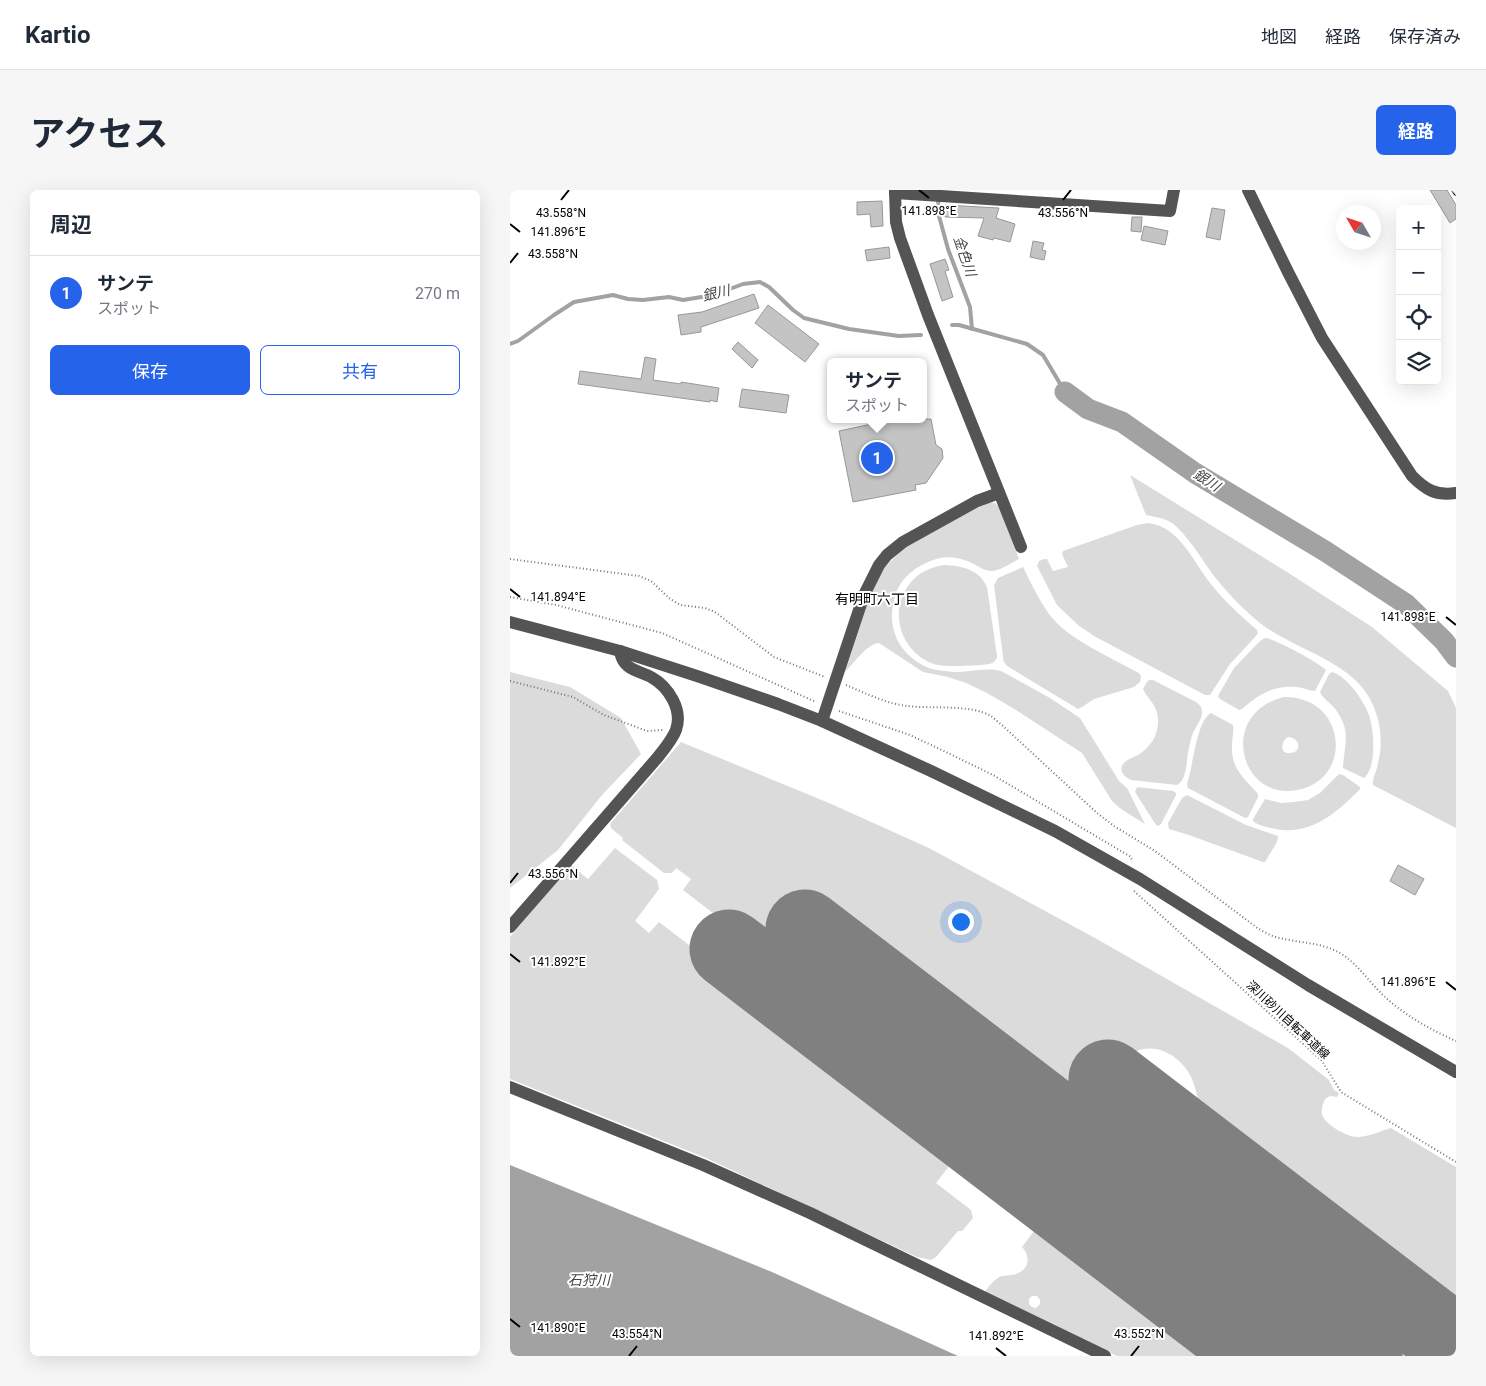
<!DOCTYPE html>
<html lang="ja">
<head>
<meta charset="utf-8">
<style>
  :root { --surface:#fff; --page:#f6f6f7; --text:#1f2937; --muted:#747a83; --line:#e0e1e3; --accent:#2563eb }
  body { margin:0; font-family:Roboto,"Noto Sans JP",sans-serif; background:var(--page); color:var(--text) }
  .controls { position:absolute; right:15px; top:15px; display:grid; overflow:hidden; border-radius:8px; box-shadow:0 5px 20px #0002 }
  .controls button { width:45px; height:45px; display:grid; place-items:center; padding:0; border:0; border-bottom:1px solid var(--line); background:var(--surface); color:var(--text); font:25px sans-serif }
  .compass { position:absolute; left:826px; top:15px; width:45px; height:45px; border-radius:50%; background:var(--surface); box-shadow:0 5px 20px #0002; rotate:309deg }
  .you { position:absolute; left:450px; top:731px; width:18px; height:18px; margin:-12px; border:4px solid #fff; border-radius:50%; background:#1a73e8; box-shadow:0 0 0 8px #1a73e833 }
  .badge { display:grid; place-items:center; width:32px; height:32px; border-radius:50%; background:var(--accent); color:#fff; font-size:16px; font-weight:700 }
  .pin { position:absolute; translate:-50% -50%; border:2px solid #fff; box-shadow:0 1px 5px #0006 }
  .popup { position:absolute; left:317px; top:168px; width:100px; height:65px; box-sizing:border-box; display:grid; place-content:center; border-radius:8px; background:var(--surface); filter:drop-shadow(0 1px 4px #0005); font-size:16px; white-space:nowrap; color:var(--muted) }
  .popup b { font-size:19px; color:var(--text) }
  .popup::after { content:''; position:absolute; left:50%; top:100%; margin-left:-10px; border:10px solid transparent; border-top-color:var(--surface) }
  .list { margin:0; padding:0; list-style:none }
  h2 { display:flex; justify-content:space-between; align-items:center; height:65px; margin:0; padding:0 20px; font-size:21px }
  h2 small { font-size:16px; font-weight:400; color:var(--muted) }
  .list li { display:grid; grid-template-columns:32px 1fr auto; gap:15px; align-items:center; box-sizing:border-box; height:75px; padding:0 20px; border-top:1px solid var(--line) }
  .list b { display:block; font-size:19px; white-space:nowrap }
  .list p { margin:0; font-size:16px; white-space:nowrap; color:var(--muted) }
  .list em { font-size:16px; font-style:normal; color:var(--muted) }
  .actions { display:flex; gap:10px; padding:15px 20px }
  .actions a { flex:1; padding:11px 0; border:1px solid var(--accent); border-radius:8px; text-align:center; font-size:18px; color:var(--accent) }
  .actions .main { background:var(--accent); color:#fff }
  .icon { flex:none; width:28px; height:28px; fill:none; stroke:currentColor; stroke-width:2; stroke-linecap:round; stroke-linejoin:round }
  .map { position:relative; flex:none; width:946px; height:1166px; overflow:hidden; border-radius:8px }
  header { display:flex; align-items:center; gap:30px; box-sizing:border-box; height:70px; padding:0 25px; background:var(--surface); border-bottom:1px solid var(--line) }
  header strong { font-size:24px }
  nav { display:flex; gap:28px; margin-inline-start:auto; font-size:18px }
  .intro { display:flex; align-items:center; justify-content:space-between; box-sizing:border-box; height:120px; padding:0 30px }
  h1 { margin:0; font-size:35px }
  .button { padding:12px 22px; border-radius:8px; background:var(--accent); color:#fff; font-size:18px; font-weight:700 }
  main { display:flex; gap:30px; padding:0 30px }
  aside { flex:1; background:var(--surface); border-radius:8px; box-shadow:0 5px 20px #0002 }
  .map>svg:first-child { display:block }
  .green { fill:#dbdbdb; fill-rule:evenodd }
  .water { fill:#a2a2a2 }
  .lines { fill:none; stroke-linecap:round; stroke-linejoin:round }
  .stream { stroke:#a2a2a2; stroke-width:4 }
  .river { stroke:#a2a2a2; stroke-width:21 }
  .runway { stroke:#808080; stroke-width:79 }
  .building { fill:#c4c4c4; stroke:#989898 }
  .path { stroke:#767676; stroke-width:2; stroke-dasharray:1 2.5; stroke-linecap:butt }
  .minor { stroke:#545454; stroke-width:12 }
  .rail-casing { stroke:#000; stroke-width:5.5 }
  .rail { stroke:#fff; stroke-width:4; stroke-dasharray:11; stroke-linecap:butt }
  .ticks { fill:none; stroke:#000; stroke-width:2 }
  .labels { text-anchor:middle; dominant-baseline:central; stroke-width:4; stroke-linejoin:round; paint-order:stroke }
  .street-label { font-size:12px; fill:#000; stroke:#fff }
  .water-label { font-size:14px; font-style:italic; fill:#434343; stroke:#fff }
  .neighbourhood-label { font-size:14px; fill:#000; stroke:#fff }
  .ticks-label { font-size:12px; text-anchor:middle; fill:#000; stroke:#fff; stroke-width:4; stroke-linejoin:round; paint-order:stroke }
</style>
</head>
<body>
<header>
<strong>Kartio</strong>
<nav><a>地図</a><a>経路</a><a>保存済み</a></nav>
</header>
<div class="intro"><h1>アクセス</h1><a class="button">経路</a></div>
<main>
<aside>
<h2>周辺<small></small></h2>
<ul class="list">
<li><span class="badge">1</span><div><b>サンテ</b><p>スポット</p></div><em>270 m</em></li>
</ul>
<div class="actions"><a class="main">保存</a><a>共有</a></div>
</aside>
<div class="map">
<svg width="946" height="1166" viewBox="0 0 946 1166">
  <rect width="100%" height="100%" fill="#fff"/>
  <g class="green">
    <path d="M620,285l157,97 85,55 76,64 8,17v120l-83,-43c-1,-7 4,-14 5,-22 6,-23 2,-49 -11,-69 -23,-36 -81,-47 -113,-76 -14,-12 -28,-27 -40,-42 -11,-15 -27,-42 -42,-53 -8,-5 -17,-6 -26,-8z"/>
    <path d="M478,312l7,1 5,6 19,50c-8,4 -19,12 -28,12 -6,0 -12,-4 -17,-7 -10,-5 -23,-8 -34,-6 -20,5 -39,18 -45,38 -7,24 -2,47 17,62 5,4 11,8 17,10 8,3 18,3 26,4 15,0 31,-5 46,-1l49,27 30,20 39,63 8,7 18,36 -24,-15 -9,-8 -30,-48 -66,-43 -29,-17 -21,-10 -18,-6 -25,-5 -44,-29c-11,0 -26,21 -34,29l30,-91 8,-12 22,-22z"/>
    <path d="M638,333c32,4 44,37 62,60 14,18 31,33 47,47l1,3 -2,3 -26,28 -20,31h-5l-111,-59 -16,-11 -21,-20 -20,-39 2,-5 5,-2h3l6,12 15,-4 -6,-13 1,-3 74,-26z"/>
    <path d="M434,375c18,1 35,4 43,22l10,69v2l-4,5c-10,3 -21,2 -31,3 -10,0 -22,1 -31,-3 -34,-15 -44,-60 -15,-86 8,-7 17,-10 28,-12z"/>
    <path d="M513,377c8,16 16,33 26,47 18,25 63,44 90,59l2,3 -1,6 -6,5 -40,12 -12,8 -4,2 -71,-43 -3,-4 -1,-5 -9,-72 4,-7z"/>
    <path d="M755,448c8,0 55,25 61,32l-11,21c-6,0 -13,-4 -19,-4 -23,-2 -38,8 -54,22l-3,1 -19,-11 -2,-3 16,-28 26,-27z"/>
    <polygon points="0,482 60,497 111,528 131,564 92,605 48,660 0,698"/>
    <path d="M822,482c15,4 32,29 37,43 5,15 8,52 -5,63l-21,-10c1,-23 9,-36 -7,-58 -5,-7 -13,-11 -16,-18l9,-18z"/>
    <path d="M639,490h4l43,22c3,2 6,5 6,9 1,7 -6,15 -9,22 -2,5 -3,10 -4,15 -3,11 -1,31 -12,37l-46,-5c-7,-3 -14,-11 -6,-18 3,-3 9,-5 13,-7 13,-8 21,-21 20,-36 -1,-15 -10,-19 -15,-30l4,-7z"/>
    <path d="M774,507c63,-1 70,83 13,93 -58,11 -79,-77 -13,-93zM778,547c13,1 14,16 2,16 -11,1 -9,-12 -2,-16z"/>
    <path d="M701,523l22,12c1,7 -1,14 -1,21 -1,23 12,32 26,48v3l-10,20 -3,1 -57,-30 -1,-4c6,-16 9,-63 24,-71z"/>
    <path d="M171,552l148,61 100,45 166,90 193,110 41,32 5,10 5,3 -2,4 -7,-1 -5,3c-2,5 -4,10 -3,15 2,10 25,23 35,23 11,0 23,-6 34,-9l65,39v149l-238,-182c-5,-6 -10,-12 -14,-18 -6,-12 -7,-25 -12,-37 -11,-25 -43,-42 -66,-21 -10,9 -18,23 -26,33l347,265h-154l-169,-129 -24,-27 -111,-85 -5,6 -301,-231 8,-11 -15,-11 -4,5h-8l-42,-33 1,-2 -12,-10 -1,-4z"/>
    <path d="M829,584l4,1 17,12v2c-23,24 -50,47 -85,40 -8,-2 -16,-3 -22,-8v-2l12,-20 16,4 13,-1 14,-2 12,-7z"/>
    <polygon points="627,597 663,601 666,603 666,605 651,634 648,636 646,635 625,602"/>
    <polygon points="677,605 736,635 768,646 767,652 755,672 753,672 679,645 659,639 658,633 672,608"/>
    <polygon points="105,658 147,690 149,699 125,731 139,743 149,732 450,962 426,993 461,1020 463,1028 452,1041 448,1041 426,1067 421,1070 407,1067 196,968 0,889 0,747 61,675 78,689"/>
    <polygon points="215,740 471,935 453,958 198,763 195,743"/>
    <polygon points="552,1005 579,1026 611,1041 774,1166 725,1166 593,1066 570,1039 542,1017"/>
    <path d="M531,1032l28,22 32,15 125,97h-109l-132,-64c3,-5 11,-15 17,-16 5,-1 11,0 16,-3 12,-5 12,-18 4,-26zM522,1106h5l3,4v4l-4,4 -4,-1 -3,-3v-5z"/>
  </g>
  <polygon class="water" points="0,975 262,1082 448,1166 0,1166"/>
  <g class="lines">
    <g class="stream">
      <polyline points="428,9 429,26 438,59 460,117 462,139"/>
      <polyline points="442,135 449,135 517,154 533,165 555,202"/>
      <polyline points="0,154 8,151 44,125 64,112 103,105 118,109 133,110 159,107 173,110 204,105 233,94 250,92 259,97 283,120 294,128 339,139 389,146 411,145"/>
    </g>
    <polyline class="river" points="555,202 578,219 612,232 685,283 815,361 896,414 934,451 946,467"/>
    <g class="runway">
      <polyline points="295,739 853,1166"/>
      <polyline points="219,759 751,1166"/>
      <polyline points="598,889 946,1155"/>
    </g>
  </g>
  <g class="building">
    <polygon points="920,0 937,0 946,15 946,29 940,33"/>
    <polygon points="372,11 373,36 361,37 360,24 347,25 347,12"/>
    <polygon points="435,15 489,18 486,28 505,34 500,52 484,48 483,50 468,46 474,28 435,27"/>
    <polygon points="702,18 715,20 710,50 696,47"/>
    <polygon points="622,27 632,27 631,42 621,41"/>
    <polygon points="634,36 658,41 655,55 631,50"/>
    <polygon points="523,51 534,53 532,60 536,61 534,70 520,67"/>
    <polygon points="379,57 380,68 357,71 355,60"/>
    <polygon points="435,69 439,80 435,81 443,107 432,111 420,74"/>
    <polygon points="244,104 249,118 191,137 191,142 171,145 168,125 192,122"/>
    <polygon points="258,115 309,154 295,172 245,133"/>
    <polygon points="228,152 248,170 242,178 222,159"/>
    <polygon points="135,167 146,169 143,190 171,194 171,192 209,198 207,212 200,210 200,212 68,194 70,181 131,189"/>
    <polygon points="232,199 279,205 276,223 229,217"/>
    <polygon points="370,229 421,229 426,255 432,259 433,268 416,293 405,295 406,300 343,312 329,241 371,232"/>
    <polygon points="888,675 914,689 905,705 880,691"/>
  </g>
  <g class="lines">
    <g class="path">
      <polyline points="0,369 129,386 141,391 159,408 170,415 195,418 205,422 264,467 315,487"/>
      <polyline points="0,407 46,415 152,443 306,512"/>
      <polyline points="0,491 63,507 94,525 137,541 153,540"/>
      <path d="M336,495c19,8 41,19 62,21 23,3 63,-2 83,10 4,3 8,7 12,10l94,87 17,13 41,25 101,76c6,4 13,8 20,10 21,6 45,5 64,16 18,11 29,29 44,43 20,19 47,34 72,45"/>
      <polyline points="329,521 400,545 436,562 483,585 621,667 622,672"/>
      <polyline points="624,701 812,871 831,902 946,972"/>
    </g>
    <g class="minor">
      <polyline points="385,0 386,32 390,48 418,125 511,357"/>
      <path d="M738,0l40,82 34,66 90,138c14,14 24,20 44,17"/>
      <polyline points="385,3 660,21 664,0"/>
      <polyline points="0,432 110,461 190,487 268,514 312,531 421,581 545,641 630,689 798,795 946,882"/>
      <polyline points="312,531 354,405 369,375 377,365 393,352 467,311 489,303"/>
      <path d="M0,737l148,-170c7,-9 14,-17 18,-27 7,-20 -7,-43 -25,-53 -14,-7 -28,-7 -31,-26"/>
      <polyline points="0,897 193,975 300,1023 595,1166"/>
    </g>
    <g class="rail-casing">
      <polyline id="rail" points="944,0 946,3"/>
    </g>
    <use href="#rail" class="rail"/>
  </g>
  <path class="ticks" d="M409,0l10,8M51,10l8,-10M553,10l8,-10M0,34l10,8M0,73l8,-10M0,399l10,8M936,427l10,8M0,693l8,-10M0,764l10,8M936,792l10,8M0,1129l10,8M486,1158l10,8M119,1166l8,-10M621,1166l8,-10"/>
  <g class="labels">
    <g class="street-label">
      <text transform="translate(778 830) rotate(43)">深川砂川自転車道線</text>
    </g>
    <g class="water-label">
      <text transform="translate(455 66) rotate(71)">金色川</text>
      <text transform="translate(206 103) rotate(-13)">銀川</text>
      <text transform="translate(697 290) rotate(32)">銀川</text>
      <text x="79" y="1090">石狩川</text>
    </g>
    <g class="neighbourhood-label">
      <text x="367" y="409">有明町六丁目</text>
    </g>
  </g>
  <g class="ticks-label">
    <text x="419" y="25">141.898°E</text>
    <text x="51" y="27">43.558°N</text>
    <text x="553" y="27">43.556°N</text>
    <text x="48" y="46">141.896°E</text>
    <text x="43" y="68">43.558°N</text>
    <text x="48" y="411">141.894°E</text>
    <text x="898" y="431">141.898°E</text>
    <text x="43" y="688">43.556°N</text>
    <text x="48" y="776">141.892°E</text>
    <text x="898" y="796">141.896°E</text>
    <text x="48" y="1142">141.890°E</text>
    <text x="127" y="1148">43.554°N</text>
    <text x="629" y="1148">43.552°N</text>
    <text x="486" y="1150">141.892°E</text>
  </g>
</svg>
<div class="controls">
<button>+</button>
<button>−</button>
<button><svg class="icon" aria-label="locate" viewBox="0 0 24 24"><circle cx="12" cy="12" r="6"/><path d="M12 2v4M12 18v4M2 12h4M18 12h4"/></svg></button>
<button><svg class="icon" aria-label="layers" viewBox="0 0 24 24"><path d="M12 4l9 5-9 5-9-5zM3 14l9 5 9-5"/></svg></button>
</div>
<svg class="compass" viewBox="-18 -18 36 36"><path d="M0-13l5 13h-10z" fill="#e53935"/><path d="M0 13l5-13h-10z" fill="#747a83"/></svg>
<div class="you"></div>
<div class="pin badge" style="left:367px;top:268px">1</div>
<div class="popup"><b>サンテ</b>スポット</div>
</div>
</main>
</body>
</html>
